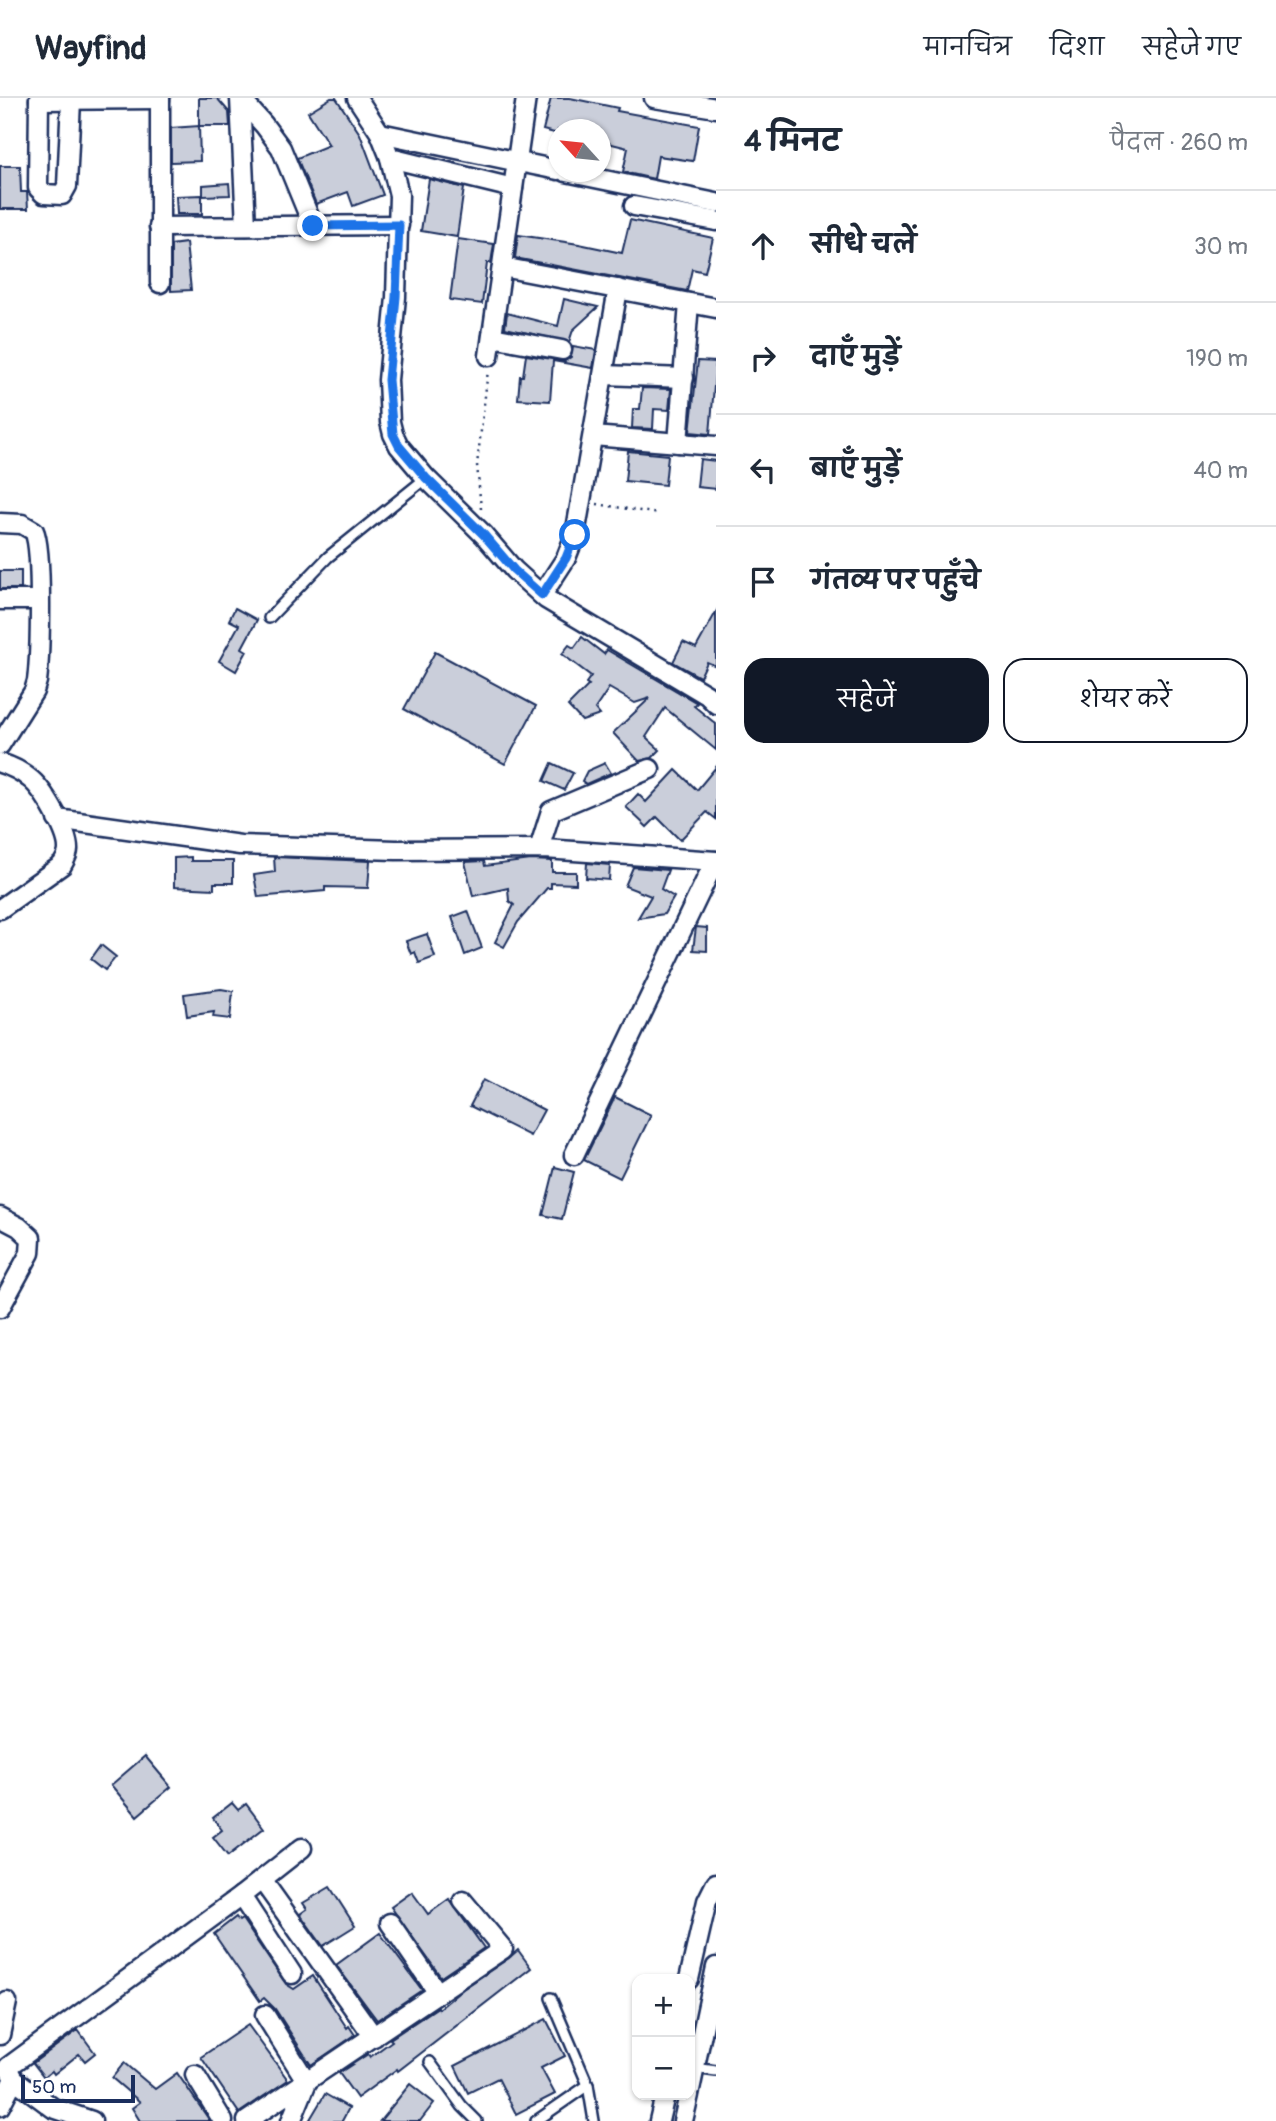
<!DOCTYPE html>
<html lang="hi">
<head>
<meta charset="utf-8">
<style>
  :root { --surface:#fff; --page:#f6f6f7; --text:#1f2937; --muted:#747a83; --line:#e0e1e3; --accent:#111827 }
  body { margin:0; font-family:Pangolin,"Playpen Sans Deva",sans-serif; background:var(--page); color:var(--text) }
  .controls { position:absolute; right:21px; bottom:21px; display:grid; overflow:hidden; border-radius:14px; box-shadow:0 2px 5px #0004 }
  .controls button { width:63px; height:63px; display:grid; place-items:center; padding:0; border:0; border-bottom:2px solid var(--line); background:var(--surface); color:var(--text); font:35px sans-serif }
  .compass { position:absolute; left:548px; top:21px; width:63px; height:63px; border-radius:50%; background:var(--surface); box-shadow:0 2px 5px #0004; rotate:297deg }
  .scale { position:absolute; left:21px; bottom:18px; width:114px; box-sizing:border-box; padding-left:7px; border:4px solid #1b2f5e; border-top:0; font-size:19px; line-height:24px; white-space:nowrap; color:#1b2f5e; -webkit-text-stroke:5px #fff; paint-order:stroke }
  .stop { position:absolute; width:21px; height:21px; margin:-16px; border:5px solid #1a73e8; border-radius:50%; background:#fff }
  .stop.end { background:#1a73e8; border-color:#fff; box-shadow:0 2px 7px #0008 }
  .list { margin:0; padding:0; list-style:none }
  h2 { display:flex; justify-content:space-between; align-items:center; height:91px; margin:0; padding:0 28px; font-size:30px }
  h2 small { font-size:23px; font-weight:400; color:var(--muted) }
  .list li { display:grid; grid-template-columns:46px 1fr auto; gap:21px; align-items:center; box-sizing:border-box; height:112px; padding:0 28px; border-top:2px solid var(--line) }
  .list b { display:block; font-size:26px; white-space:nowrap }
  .list em { font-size:23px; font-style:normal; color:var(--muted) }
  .actions { display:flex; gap:14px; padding:21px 28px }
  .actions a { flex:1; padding:16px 0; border:2px solid var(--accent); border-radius:21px; text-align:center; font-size:24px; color:var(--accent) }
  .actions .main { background:var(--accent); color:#fff }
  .icon { flex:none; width:38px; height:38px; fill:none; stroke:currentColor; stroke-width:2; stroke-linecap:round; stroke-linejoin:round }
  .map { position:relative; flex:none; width:716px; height:2023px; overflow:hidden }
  header { display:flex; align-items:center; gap:42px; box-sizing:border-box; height:98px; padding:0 35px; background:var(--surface); border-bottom:2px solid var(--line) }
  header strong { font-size:33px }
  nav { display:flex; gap:38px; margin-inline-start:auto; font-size:24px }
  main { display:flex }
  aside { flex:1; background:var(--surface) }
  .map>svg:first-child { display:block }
  .building { fill:#caceda; stroke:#1b2f5e; stroke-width:2 }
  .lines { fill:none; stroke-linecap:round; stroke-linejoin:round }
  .lane-casing { stroke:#1b2f5e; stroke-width:14 }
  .street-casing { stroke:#1b2f5e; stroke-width:23 }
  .path { stroke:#1b2f5e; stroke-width:2.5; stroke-dasharray:2 5; stroke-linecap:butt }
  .lane { stroke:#fff; stroke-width:9 }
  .street { stroke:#fff; stroke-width:18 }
  .route { stroke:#1a73e8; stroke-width:9 }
</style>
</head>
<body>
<header>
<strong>Wayfind</strong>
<nav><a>मानचित्र</a><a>दिशा</a><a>सहेजे गए</a></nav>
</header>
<main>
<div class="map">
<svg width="716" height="2023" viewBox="0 0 716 2023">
  <rect width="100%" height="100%" fill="#fff"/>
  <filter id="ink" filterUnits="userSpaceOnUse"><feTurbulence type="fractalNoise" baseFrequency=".0143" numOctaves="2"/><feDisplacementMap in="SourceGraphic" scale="14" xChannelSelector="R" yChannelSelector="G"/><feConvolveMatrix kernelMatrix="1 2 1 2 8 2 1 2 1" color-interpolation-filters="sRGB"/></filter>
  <g filter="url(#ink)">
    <g class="building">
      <polygon points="199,0 217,0 229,14 230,28 199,28"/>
      <polygon points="331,0 336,0 360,36 383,97 353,108 348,94 316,106 297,60 329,47 308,14"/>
      <polygon points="551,0 570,0 618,10 617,13 699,28 693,63 658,58 654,81 623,74 628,50 600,43 600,32 558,32 558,36 543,32"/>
      <polygon points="199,28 200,63 171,64 171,30"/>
      <polygon points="0,68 20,68 21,94 27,94 28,111 0,111"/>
      <polygon points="429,81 464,90 457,139 421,133"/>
      <polygon points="229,85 230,97 203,98 203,87"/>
      <polygon points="202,97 202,116 177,116 176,98"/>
      <polygon points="630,122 713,140 705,174 692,171 687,193 515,160 518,137 579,146 622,155"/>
      <polygon points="458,141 494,146 491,165 487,165 482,206 450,202"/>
      <polygon points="186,145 191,192 171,193 171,147"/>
      <polygon points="564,201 598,209 573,232 569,244 505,230 507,215 558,228"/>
      <polygon points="573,248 596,252 593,270 553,263 550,303 518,301 520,278 523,278 526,257 565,263 571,259"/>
      <polygon points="698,263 716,264 710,336 690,334"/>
      <polygon points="642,290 671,291 669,312 654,311 653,331 632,330 633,311 640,311"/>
      <polygon points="628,353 668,357 665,387 625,383"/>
      <polygon points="700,361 716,363 716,391 697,389"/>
      <rect x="0" y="473" width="21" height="18"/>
      <polygon points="235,510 257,522 242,550 247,553 236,573 219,563 239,527 229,522"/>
      <polygon points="716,514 716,568 707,564 700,579 673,564 683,544 696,550"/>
      <polygon points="582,539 604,556 607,552 697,605 694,608 716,626 716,652 665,610 646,639 660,652 652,660 639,663 613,635 650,600 635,605 609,590 595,611 600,617 582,623 568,608 589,587 586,585 591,578 562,556 569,547 574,550"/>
      <polygon points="435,554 536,608 505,666 404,611"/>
      <polygon points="552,665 573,675 564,692 544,683"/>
      <polygon points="605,665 611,675 586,686 582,683 587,673"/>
      <polygon points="716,669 716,721 707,714 680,742 657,719 647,729 626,709 638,696 646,704 676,672 697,692"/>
      <polygon points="191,759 191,763 233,763 233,785 214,785 214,791 174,789 174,760"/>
      <polygon points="274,759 370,763 368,790 325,789 325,793 258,799 254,777 275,774"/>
      <polygon points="531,762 552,763 552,774 576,774 576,786 551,785 551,790 547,790 518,824 504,849 495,844 514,807 509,803 508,790 473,798 465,764 484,763 485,768"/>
      <polygon points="587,765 610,767 609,782 586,780"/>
      <polygon points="633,769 668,772 661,791 674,799 664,816 638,820 651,798 625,788"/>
      <polygon points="468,813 482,850 465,857 452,819"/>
      <polygon points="696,829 707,830 707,853 693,852"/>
      <polygon points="427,836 435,859 419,865 415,854 411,856 406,843"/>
      <polygon points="101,847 116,859 105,872 91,861"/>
      <polygon points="221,891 233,893 230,921 213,919 214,914 187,918 184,896"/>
      <polygon points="484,981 544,1012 530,1038 470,1008"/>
      <polygon points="615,999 651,1017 620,1080 584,1062"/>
      <polygon points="555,1069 574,1074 562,1121 543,1117"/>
      <polygon points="145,1658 171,1689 137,1718 111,1687"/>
      <polygon points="232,1705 238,1712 246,1706 264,1730 228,1758 213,1739 222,1732 213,1720"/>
      <polygon points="330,1789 355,1828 323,1848 300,1816 307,1811 303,1805"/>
      <polygon points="412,1794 428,1816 449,1801 484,1850 441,1879 391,1809"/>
      <polygon points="236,1819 239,1823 242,1821 286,1886 294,1891 313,1878 347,1930 349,1928 355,1937 311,1967 275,1911 264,1900 260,1903 214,1836"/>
      <polygon points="380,1835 422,1892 377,1922 336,1867"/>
      <polygon points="518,1852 531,1870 398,1973 397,1971 357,2000 339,1975 368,1956 370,1959 392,1943 390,1941 438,1909 439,1911 463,1891 509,1860"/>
      <polygon points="546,1921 565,1958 541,1970 555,1996 516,2016 498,1980 468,1995 455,1968"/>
      <polygon points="248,1927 288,1982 239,2015 201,1959"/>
      <polygon points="78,1932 95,1955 85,1963 79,1956 54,1976 52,1973 44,1979 33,1965"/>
      <polygon points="124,1965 155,1991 177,1975 210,2023 140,2023 132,2010 140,2004 112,1980"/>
      <polygon points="410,1986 434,2005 420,2023 380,2023"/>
      <polygon points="325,1996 349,2010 342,2023 309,2023"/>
    </g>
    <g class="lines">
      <g class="lane-casing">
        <g id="lane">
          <polyline points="269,520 328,459 426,380"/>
          <polyline points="551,1900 588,1987 594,2023"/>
          <polyline points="430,1964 462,2008 477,2023"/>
          <polyline points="695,1970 716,1973"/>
          <polyline points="536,2023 588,1987"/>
        </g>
      </g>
      <g class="street-casing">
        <g id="street">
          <polyline points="39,0 38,90 44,96 62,97 67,88 71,2"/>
          <polyline points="160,0 160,185"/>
          <polyline points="240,0 264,27 281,50 313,128"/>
          <polyline points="240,0 246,128"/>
          <polyline points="357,0 380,35 390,60 399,97 396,199 388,282 390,324 393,336 399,348 426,380 484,437 514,472 546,501 707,597 716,606"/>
          <polyline points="654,0 716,10"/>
          <polyline points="39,2 160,1"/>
          <polyline points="380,35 558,72"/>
          <polyline points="390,60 513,90"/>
          <polyline points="566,74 716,105"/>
          <polyline points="634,108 716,123"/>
          <polyline points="159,129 399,127"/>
          <polyline points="502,169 716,210"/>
          <polyline points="492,239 562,252"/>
          <polyline points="489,258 526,0"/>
          <polyline points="604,277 684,280"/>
          <polyline points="593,338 716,348"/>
          <polyline points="678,345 689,205"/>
          <path d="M0,425l22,1 12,7c9,18 6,127 3,150l-3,10 -34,54"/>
          <polyline points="542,497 566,460 575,437 618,191"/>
          <polyline points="0,502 39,502"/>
          <path d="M0,665c10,3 21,8 29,15 14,10 40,55 39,72 0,5 -3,10 -6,15l-62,44"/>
          <polyline points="57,721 240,747 396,752 545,751 716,763"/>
          <polyline points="539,751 551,713 650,671"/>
          <polyline points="574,1057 715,763"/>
          <polyline points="0,1119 19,1129 31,1140 30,1155 0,1210"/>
          <polyline points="262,1782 374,1939"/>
          <polyline points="241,1798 292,1876"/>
          <polyline points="390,1825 438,1895"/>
          <polyline points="689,1881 707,1803 716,1785"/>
          <polyline points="265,1917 307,1984 291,2023"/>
          <polyline points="0,1937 7,1904"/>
          <polyline points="8,1969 241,1798 302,1750"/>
          <polyline points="195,1977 223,2023"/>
          <polyline points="14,1981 53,2010 92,2023"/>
          <polyline points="690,1992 716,1869"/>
          <polyline points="0,2008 14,1981 9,1971"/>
          <polyline points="247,2023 503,1851 463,1803"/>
          <polyline points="659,2023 665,1997"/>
          <polyline points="683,2023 689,1997"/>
        </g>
      </g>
      <g class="path">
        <polyline points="597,406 659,416"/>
        <polyline points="481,411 477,367 488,272"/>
      </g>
      <use href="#lane" class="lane"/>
      <use href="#street" class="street"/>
    </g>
  </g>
  <g class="lines" filter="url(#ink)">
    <polyline class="route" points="313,128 399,127 396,199 388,282 393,336 399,348 426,380 484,437 514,472 542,497 566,460 575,437"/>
  </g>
</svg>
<div class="controls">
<button>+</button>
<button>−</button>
</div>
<svg class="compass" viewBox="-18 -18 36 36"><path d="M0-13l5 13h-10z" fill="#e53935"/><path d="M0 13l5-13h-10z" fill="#747a83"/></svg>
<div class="scale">50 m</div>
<div class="stop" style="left:575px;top:437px"></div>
<div class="stop end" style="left:313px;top:128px"></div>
</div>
<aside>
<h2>4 मिनट<small>पैदल · 260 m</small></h2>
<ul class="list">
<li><svg class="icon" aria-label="ahead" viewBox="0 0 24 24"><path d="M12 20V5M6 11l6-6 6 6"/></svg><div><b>सीधे चलें</b></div><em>30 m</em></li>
<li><svg class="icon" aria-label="right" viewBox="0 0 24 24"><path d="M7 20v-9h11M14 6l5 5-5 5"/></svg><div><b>दाएँ मुड़ें</b></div><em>190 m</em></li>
<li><svg class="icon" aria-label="left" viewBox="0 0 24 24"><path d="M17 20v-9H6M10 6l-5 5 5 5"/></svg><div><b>बाएँ मुड़ें</b></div><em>40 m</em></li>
<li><svg class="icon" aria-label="arrive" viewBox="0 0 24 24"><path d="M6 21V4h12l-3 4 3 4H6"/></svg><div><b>गंतव्य पर पहुँचे</b></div></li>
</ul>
<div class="actions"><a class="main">सहेजें</a><a>शेयर करें</a></div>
</aside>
</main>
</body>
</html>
